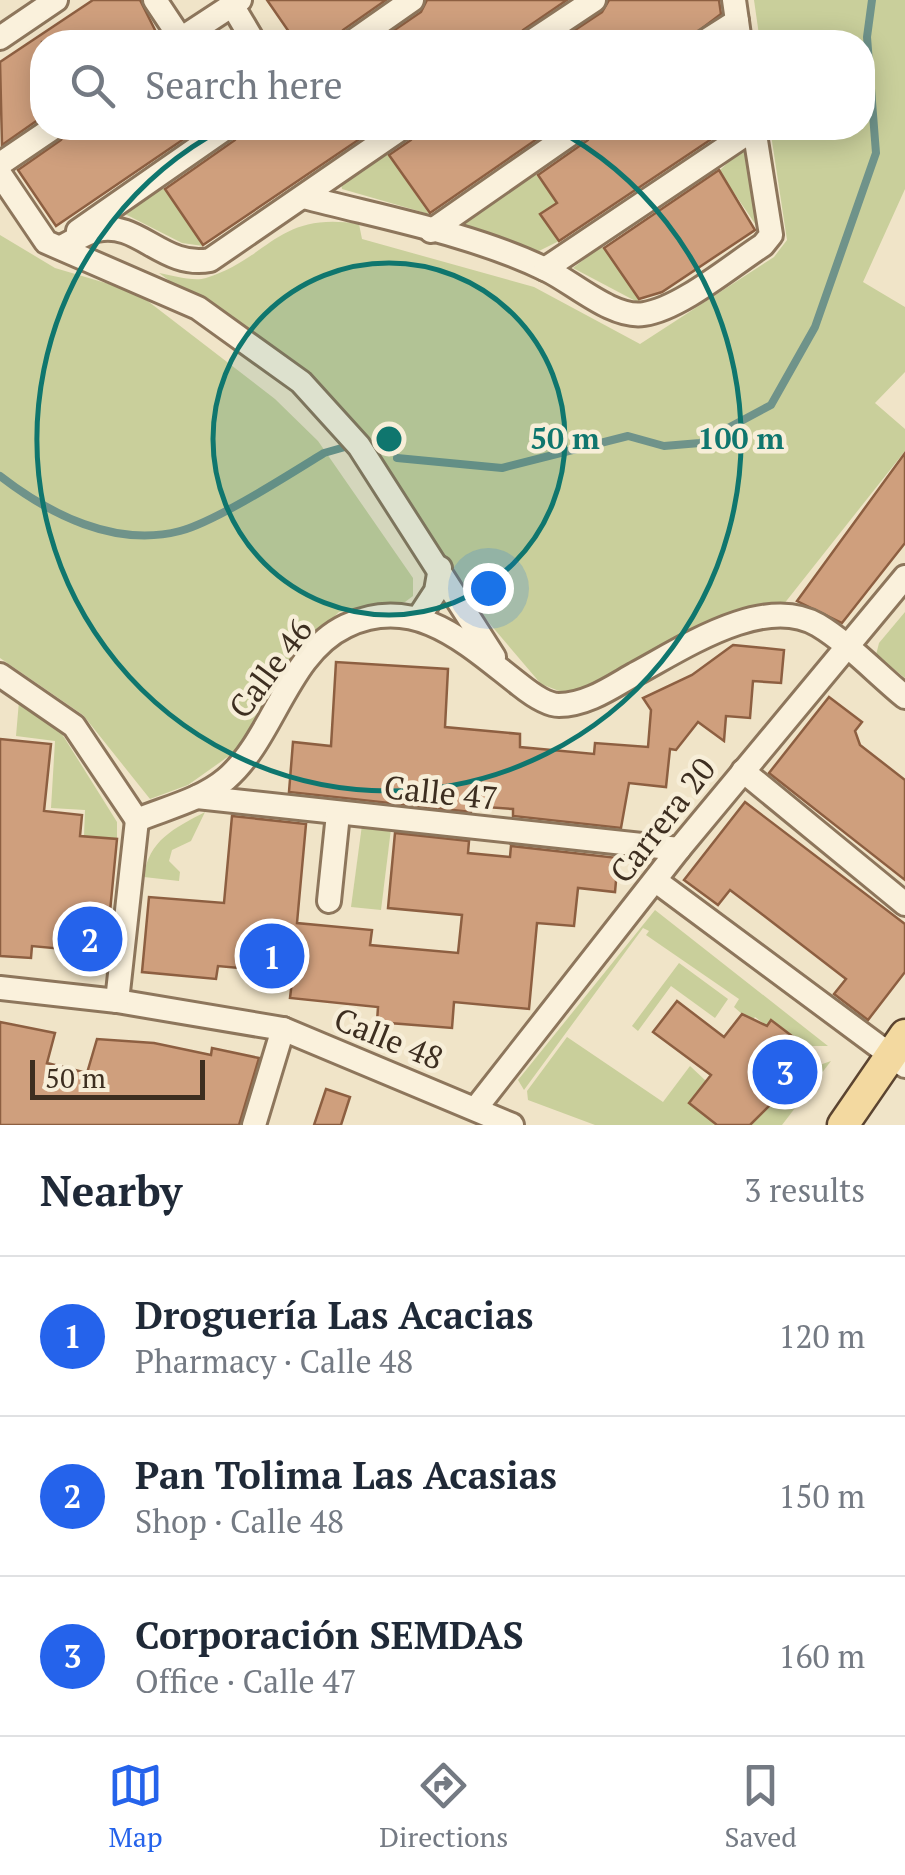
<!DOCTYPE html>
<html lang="en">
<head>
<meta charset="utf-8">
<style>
  :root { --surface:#fff; --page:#f2f2f3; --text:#1f2937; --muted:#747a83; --line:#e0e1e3; --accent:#2563eb }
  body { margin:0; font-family:"PT Serif",serif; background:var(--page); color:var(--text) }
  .scale { position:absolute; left:30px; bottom:25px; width:175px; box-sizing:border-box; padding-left:10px; border:5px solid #3d2e20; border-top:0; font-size:28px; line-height:35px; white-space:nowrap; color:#3d2e20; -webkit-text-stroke:8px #f7eed8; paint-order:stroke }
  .you { position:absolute; left:488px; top:588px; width:35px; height:35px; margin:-25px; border:8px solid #fff; border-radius:50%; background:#1a73e8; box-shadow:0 0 0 15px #1a73e833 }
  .badge { display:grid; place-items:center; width:65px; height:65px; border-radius:50%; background:var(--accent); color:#fff; font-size:32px; font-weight:700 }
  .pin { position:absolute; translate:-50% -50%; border:5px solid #fff; box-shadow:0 2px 10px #0006 }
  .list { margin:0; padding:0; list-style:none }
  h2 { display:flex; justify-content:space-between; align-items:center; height:130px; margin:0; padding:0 40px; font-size:42px }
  h2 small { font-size:32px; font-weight:400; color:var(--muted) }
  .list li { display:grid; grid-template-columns:65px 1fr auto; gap:30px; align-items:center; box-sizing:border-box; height:160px; padding:0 40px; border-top:2px solid var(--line) }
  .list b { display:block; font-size:38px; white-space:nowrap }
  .list p { margin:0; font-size:32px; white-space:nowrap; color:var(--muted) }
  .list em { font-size:32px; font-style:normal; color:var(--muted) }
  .icon { flex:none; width:55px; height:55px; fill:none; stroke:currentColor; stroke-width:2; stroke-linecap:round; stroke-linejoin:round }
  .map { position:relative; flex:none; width:905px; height:1125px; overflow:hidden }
  .search { position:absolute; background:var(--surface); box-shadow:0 5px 25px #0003; left:30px; right:30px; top:30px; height:110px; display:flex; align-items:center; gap:25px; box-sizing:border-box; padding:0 35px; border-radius:40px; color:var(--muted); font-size:38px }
  .sheet { height:610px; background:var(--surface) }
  nav { display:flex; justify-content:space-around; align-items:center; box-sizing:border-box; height:140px; border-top:2px solid var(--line); background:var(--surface); font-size:28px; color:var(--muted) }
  nav a { display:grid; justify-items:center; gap:5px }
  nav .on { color:var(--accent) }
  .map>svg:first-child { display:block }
  .green { fill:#c9cf9b }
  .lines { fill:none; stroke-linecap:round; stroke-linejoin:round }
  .stream { stroke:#6f938a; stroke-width:8 }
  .building { fill:#cf9f7d; stroke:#8d5f41; stroke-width:2.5 }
  .minor-casing { stroke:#8d765c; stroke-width:28 }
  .major-casing { stroke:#5b4430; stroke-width:35 }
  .minor { stroke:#faf1dc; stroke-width:22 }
  .major { stroke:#f3d9a0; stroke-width:30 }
  .ring { fill:none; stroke:#0f766e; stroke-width:5 }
  .labels { text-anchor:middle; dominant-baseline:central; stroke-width:9; stroke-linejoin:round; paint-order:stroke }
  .street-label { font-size:32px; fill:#3d2e20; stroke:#f7eed8 }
  .centre { fill:#0f766e; stroke:#f7eed8; stroke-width:5 }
  .ring-label { font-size:30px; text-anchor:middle; font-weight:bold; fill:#0f766e; stroke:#f7eed8; stroke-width:9; stroke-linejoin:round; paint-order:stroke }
</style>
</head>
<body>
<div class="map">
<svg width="905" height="1125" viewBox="0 0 905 1125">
  <rect width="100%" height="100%" fill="#f0e4c8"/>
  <g class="green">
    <path d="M754,0h151v189l-42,93 42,25v65l-30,31 30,26v22l-129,163 -54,1 -140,77 -15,2 -26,-10 -91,-107 -161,-207 -130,-97c13,2 34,9 47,5 64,-20 71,-67 153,-54l3,15 172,48 106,57 134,-87 13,-17 -17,-112h92v-86h-102z"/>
    <polygon points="740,151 744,151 758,228 719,171"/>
    <polygon points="386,153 390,157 429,214 342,189 341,184"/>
    <polygon points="534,172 557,203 540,214 559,241 539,251 459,226 459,222"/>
    <polygon points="158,189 165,189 203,246 182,243 125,214"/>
    <polygon points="0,235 55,268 136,292 275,399 318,441 413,578 413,596 405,602 339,612 289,661 236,751 188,785 150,799 83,715 0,658"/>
    <polygon points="600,247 604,248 643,305 573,268"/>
    <polygon points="905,612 905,678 876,655 879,643"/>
    <polygon points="19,701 62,734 117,822 117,839 84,836 85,810 51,808 55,741 16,736"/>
    <path d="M205,812l-14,29 -19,9 -3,11 11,11 -1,9 -35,-4c4,-37 31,-49 61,-65z"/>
    <polygon points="362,825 391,829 381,910 351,907"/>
    <polygon points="655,910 828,1046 805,1046 771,1020 767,1026 755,1017 751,1022 734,1007 739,999 646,935 649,931 643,928 524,1090 518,1080"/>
    <polygon points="679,963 728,999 715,1018 671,986 638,1031 632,1026"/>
    <polygon points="567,1037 663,1102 690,1066 706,1081 689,1103 717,1125 595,1125 528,1100 527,1091"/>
    <polygon points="831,1061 782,1125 750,1125 777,1098 783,1102 808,1069"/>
  </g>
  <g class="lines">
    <g class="stream">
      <polyline points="397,458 502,468 628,436 664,446 700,443 771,405 815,327 876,153 867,37 872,0"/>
      <path d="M0,476c49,38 115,72 180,55 35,-9 110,-57 144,-78l21,-6"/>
    </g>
  </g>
  <g class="building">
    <polygon points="93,0 140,0 161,42 42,42 42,117 2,145 0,62"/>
    <polygon points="267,0 386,0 343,30 337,42 296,42"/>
    <polygon points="427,0 567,0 523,30 516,42 377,42 421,12"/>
    <polygon points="609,0 719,0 721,14 684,42 557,42 602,12"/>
    <polygon points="68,128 200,128 56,226 18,170 61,140"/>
    <polygon points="241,128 376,128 203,245 165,189 235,140"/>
    <polygon points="417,128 553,128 430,213 389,155 411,140"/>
    <polygon points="594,128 728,128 559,241 540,214 557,203 538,175 588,140"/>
    <polygon points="719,170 755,230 662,292 639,299 604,248"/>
    <polygon points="905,453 905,543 842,623 797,601"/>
    <polygon points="733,645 784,650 781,683 753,681 750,718 726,716 724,741 698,722 676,750 670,749 666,787 629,783 621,828 513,816 513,809 472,806 471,812 289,792 293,742 331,746 336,662 448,669 445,727 520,734 520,747 594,754 595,743 648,747 651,710 643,698 692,675"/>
    <polygon points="829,697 862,722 855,731 860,745 905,780 905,880 769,773"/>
    <polygon points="0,739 51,744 44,811 82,815 80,836 117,839 106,953 32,946 31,958 0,956"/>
    <polygon points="745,802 905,924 905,972 868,1020 834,994 846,979 763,915 730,890 718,905 684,880"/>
    <polygon points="232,816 306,824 297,923 372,930 370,945 458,953 462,915 388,908 395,833 469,841 468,853 510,857 511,846 618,858 615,892 578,888 574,926 537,923 529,1009 454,1002 452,1028 377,1022 378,1007 290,998 293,973 218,966 216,979 142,972 149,897 224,903"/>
    <polygon points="677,1001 724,1037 742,1014 767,1026 771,1020 805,1046 808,1069 782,1102 777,1098 750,1125 717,1125 689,1103 711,1075 653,1032"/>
    <polygon points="0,1022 55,1033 47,1063 87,1073 97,1039 154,1043 211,1055 212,1048 259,1058 239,1125 0,1125"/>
    <polygon points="326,1089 350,1097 341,1125 314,1125"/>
  </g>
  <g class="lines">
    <g class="minor-casing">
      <g id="minor">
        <polyline points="155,0 181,39"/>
        <polyline points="734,0 740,42"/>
        <polyline points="232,5 254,42"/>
        <polyline points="0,38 56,0"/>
        <polyline points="176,42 240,0"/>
        <polyline points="352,42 412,0"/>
        <polyline points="531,42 594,0"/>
        <polyline points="704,42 737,21"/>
        <polyline points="0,164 53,128"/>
        <polyline points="0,174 46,242 198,308 301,382 359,446 494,657"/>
        <path d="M304,197c80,21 169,37 243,73 27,13 66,49 97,44 36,-5 88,-49 119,-69l8,-10 -17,-107"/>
        <polyline points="78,231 226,128"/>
        <polyline points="431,231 579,128"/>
        <path d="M61,247c11,-5 24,-14 36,-17 41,-10 66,39 113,30l192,-132"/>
        <polyline points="545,269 755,128"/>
        <polyline points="419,617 436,591 440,568"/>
        <polyline points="0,675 74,726 137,820"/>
        <polyline points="743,771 905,904"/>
        <polyline points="197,797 679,849"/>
        <path d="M137,820c29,-12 64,-20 89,-41 48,-41 61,-125 120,-153 70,-33 121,18 174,59 10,8 27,20 39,20 28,0 53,-18 76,-31 47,-25 129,-81 183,-49 30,18 59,49 87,72"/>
        <polyline points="656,881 905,1066"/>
        <polyline points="329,901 338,814"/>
        <polyline points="0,988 117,1001 283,1029 512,1125"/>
        <polyline points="117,1001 137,820"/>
        <polyline points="476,1108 679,849 905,577"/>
        <polyline points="254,1125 283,1029"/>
      </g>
    </g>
    <g class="major-casing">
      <polyline id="major" points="843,1125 905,1035"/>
    </g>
    <use href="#minor" class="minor"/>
    <use href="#major" class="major"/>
  </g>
  <circle cx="389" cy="439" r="176" fill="#0f766e" fill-opacity=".12"/>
  <g class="ring">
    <circle cx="389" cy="439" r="176"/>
    <path d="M554 128A352 352 0 1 1 224 128"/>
  </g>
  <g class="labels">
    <g class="street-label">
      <text transform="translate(270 668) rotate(-53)">Calle 46</text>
      <text transform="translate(441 792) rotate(6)">Calle 47</text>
      <text transform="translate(662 820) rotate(-52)">Carrera 20</text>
      <text transform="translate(389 1038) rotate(22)">Calle 48</text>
    </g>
  </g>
  <circle cx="389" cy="439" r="15" class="centre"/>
  <g class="ring-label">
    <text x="565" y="449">50 m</text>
    <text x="741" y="449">100 m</text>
  </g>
</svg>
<div class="scale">50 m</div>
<div class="you"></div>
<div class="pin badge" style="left:272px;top:956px">1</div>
<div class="pin badge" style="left:90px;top:939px">2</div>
<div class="pin badge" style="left:785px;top:1072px">3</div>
<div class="search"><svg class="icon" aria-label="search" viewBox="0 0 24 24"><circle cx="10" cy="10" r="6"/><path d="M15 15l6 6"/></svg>Search here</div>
</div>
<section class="sheet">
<h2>Nearby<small>3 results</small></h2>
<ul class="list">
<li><span class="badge">1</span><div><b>Droguería Las Acacias</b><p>Pharmacy · Calle 48</p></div><em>120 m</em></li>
<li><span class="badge">2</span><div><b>Pan Tolima Las Acasias</b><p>Shop · Calle 48</p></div><em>150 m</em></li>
<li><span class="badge">3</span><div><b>Corporación SEMDAS</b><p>Office · Calle 47</p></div><em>160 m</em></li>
</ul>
</section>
<nav>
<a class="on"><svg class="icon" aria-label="map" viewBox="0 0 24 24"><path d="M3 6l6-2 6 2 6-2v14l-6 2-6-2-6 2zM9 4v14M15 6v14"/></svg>Map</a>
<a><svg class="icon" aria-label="directions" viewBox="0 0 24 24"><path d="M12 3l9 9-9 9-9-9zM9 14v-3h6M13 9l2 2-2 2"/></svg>Directions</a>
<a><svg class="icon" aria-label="saved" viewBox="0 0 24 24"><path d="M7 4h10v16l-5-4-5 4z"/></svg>Saved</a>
</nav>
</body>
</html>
